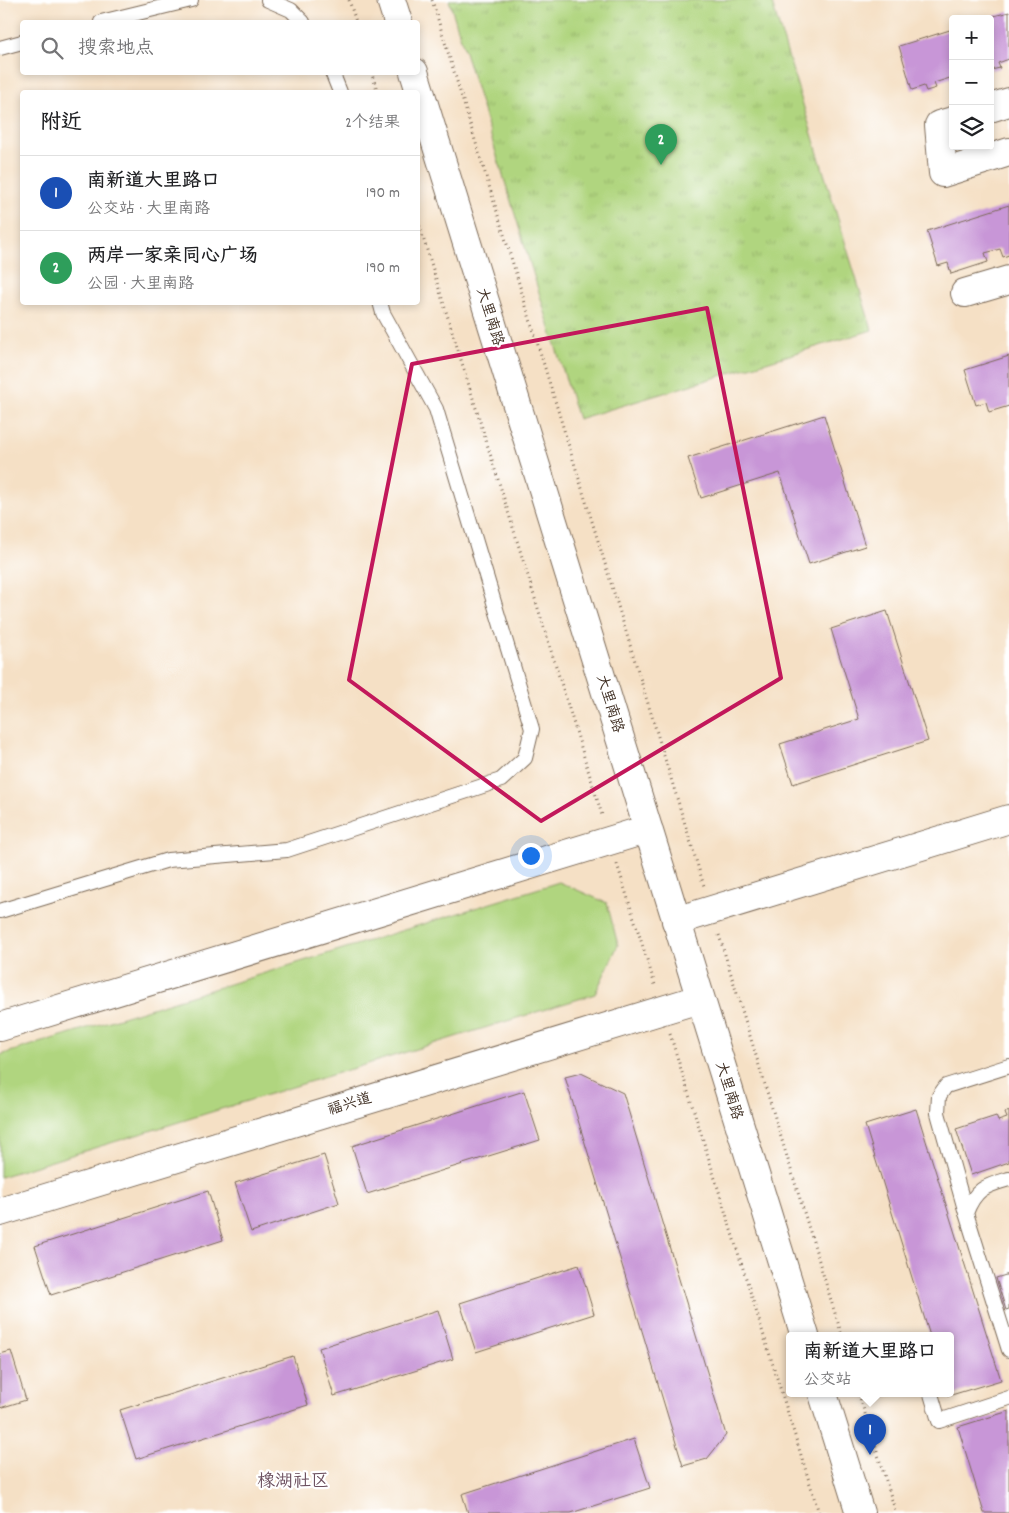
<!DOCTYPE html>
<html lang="zh">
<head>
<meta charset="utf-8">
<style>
  :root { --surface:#fff; --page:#f6f6f6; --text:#202124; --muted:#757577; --line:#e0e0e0; --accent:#db2777 }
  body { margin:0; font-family:Dekko,"LXGW WenKai TC",sans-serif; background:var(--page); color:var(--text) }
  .controls { position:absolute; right:15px; top:15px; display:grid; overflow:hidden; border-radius:5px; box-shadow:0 2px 8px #0003 }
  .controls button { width:45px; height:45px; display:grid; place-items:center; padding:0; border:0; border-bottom:1px solid var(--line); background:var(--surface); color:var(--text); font:25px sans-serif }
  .you { position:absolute; left:530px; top:855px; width:18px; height:18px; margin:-12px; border:4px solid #fff; border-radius:50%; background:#1a73e8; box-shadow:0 0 0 8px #1a73e833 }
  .badge { display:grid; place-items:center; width:32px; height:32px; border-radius:50%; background:var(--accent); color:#fff; font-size:16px; font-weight:700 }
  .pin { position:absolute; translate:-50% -41px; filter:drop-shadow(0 1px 2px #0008) }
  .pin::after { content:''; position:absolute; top:26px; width:18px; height:15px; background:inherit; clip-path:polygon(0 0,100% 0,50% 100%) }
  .popup { position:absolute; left:786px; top:1332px; width:168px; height:65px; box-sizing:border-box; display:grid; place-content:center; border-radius:5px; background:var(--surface); filter:drop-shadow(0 1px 4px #0005); font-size:16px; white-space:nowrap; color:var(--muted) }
  .popup b { font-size:19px; color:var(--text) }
  .popup::after { content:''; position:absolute; left:50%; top:100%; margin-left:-10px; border:10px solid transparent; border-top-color:var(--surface) }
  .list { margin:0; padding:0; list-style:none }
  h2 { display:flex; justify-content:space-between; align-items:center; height:65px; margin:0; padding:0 20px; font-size:21px }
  h2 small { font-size:16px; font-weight:400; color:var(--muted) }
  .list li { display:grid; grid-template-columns:32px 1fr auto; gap:15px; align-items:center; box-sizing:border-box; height:75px; padding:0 20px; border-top:1px solid var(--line) }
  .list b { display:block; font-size:19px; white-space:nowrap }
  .list p { margin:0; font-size:16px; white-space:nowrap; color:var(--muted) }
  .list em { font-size:16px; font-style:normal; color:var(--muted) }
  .icon { flex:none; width:28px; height:28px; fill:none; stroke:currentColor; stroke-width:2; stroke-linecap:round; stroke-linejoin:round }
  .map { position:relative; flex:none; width:1009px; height:1513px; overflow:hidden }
  .search { position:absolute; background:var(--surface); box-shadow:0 2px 8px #0003; left:20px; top:20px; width:400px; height:55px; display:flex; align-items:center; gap:12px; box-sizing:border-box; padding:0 18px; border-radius:5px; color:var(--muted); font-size:19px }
  .panel { position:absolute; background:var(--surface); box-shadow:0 2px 8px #0003; left:20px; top:90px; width:400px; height:215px; border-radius:5px }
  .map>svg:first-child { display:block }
  .grass { fill:url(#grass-tufts); stroke:#76804e }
  .garden { fill:#b0d57f; stroke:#76804e }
  .building { fill:#c896d7 }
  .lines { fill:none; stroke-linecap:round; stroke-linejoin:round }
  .service-casing { stroke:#7c6a58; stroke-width:16 }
  .minor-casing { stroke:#7c6a58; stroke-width:30 }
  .tertiary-casing { stroke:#7c6a58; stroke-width:30 }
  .secondary-casing { stroke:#7c6a58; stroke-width:30 }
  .path { stroke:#7c6a58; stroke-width:3; stroke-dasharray:1 4; stroke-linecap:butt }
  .service { stroke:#fff; stroke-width:14 }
  .minor { stroke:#fff; stroke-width:28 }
  .tertiary { stroke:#fff; stroke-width:28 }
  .secondary { stroke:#fff; stroke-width:28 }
  .marked { fill:none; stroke:#c2185b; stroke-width:4; stroke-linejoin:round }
  .labels { text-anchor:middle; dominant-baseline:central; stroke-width:4.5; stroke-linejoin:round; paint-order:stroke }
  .street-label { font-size:15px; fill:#3b2a1e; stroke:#fff }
  .quarter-label { font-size:18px; fill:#6c505f; stroke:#fff }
</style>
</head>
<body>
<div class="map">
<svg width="1009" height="1513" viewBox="0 0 1009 1513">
  <defs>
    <pattern id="grass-tufts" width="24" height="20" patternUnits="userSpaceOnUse" patternTransform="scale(1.25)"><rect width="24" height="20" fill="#b0d57f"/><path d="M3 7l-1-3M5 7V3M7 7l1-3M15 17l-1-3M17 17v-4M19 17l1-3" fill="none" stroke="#98b76d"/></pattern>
  </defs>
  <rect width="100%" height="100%" fill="#fff"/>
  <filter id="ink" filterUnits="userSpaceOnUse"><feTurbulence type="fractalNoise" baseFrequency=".02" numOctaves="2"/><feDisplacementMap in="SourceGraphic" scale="10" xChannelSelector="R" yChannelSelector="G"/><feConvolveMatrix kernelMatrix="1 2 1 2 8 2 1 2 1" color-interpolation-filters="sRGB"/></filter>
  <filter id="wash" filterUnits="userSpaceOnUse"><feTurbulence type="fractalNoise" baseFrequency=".0096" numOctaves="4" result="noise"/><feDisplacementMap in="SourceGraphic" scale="20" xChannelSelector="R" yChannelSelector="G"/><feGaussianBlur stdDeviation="1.12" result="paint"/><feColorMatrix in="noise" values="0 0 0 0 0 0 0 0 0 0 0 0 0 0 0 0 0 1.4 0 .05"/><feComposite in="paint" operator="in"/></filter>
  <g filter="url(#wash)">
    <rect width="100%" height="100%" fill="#f5e0c5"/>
    <polygon class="grass" points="449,0 771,0 872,330 578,419"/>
    <polygon class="garden" points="559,882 607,903 618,945 595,994 0,1177 0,1055"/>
    <g id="blocks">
      <g class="building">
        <polygon points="1009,12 1009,59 998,63 1000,68 991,70 990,17"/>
        <polygon points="953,29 953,77 934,83 936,88 926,91 924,86 912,90 899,46"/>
        <polygon points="1009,205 1009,255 1003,257 1000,249 985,253 988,262 951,274 948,263 938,266 927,231"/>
        <polygon points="1009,356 1009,406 989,412 986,402 976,405 965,370"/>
        <polygon points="824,415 865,546 809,564 780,473 701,498 688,458"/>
        <polygon points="887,611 928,741 793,784 780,744 859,719 831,629"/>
        <polygon points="581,1073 623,1093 726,1435 707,1459 683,1466 565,1077"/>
        <polygon points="524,1091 540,1140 367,1194 352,1146"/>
        <polygon points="916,1109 1001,1380 948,1396 948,1394 950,1394 950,1336 930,1336 865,1125"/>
        <polygon points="1009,1111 1009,1162 971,1175 956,1129 996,1116 998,1121 1007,1118 1005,1113"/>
        <polygon points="324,1155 339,1203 251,1232 235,1183"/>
        <polygon points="208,1191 223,1240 51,1295 35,1246"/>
        <polygon points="579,1265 594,1314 476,1352 460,1303"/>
        <polygon points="1009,1274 1009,1309 1006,1310 996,1278"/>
        <polygon points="438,1310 453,1359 334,1396 319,1348"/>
        <polygon points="11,1351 26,1400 0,1408 0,1354"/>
        <polygon points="293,1356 308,1405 136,1459 120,1410"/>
        <polygon points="1009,1411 1009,1513 984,1513 958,1427"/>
        <polygon points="634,1439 650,1488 571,1513 468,1513 462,1494"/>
      </g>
    </g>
  </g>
  <g filter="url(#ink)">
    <use href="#blocks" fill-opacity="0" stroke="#7c6a58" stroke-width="1"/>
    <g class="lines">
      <g class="service-casing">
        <g id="service">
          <polyline points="268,0 291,10 303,22"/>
          <polyline points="101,22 191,0"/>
          <polyline points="0,48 22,42"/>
          <polyline points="332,72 340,92"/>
          <polyline points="0,911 168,860 287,850 501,780 525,758 532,729 436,409 383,313 380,302"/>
          <path d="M1009,1179c-24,7 -33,9 -43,34l43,137"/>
          <polyline points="966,1213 938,1113 939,1096 946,1086 1009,1066"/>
          <polyline points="931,1394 939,1421 1009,1398"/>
        </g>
      </g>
      <g class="minor-casing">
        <g id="minor">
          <polyline points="990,108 1009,102"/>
          <polyline points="953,121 939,125 943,173 1009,152"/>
          <polyline points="965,293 1009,280"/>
          <polyline points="676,921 1009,819"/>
        </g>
      </g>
      <g class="tertiary-casing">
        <g id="tertiary">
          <polyline points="0,1027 648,829"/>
          <polyline points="0,1212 699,999"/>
        </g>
      </g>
      <g class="secondary-casing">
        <g id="secondary">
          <polyline points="391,0 398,22"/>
          <polyline points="414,72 805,1336"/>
          <polyline points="823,1394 860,1513"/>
        </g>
      </g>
      <g class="path">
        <polyline points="349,0 356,22"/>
        <polyline points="432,0 704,886"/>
        <polyline points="371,72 378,92"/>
        <polyline points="418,221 602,815"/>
        <polyline points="617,864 655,985"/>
        <polyline points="719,935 842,1336"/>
        <polyline points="670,1034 819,1513"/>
        <polyline points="859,1394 896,1513"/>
      </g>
      <use href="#service" class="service"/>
      <use href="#minor" class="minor"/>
      <use href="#tertiary" class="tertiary"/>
      <use href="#secondary" class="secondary"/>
    </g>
  </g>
  <path class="marked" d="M707,308l74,370 -240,143 -192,-141 63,-316z"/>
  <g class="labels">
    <g class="street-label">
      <text transform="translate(489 317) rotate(73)">大里南路</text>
      <text transform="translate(609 704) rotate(73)">大里南路</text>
      <text transform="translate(728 1091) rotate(73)">大里南路</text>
      <text transform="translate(350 1105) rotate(-17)">福兴道</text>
    </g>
    <g class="quarter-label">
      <text x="293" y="1482">橡湖社区</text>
    </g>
  </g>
</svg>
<div class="controls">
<button>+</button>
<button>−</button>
<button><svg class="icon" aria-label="layers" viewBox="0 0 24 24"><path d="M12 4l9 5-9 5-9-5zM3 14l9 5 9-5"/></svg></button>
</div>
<div class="you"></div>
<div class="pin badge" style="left:870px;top:1455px;background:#1a4fb4">1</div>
<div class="popup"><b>南新道大里路口</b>公交站</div>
<div class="pin badge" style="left:661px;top:165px;background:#2e9e5b">2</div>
<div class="search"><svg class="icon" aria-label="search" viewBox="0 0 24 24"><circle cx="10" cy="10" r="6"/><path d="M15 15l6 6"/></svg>搜索地点</div>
<section class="panel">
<h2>附近<small>2个结果</small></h2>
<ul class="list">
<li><span class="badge" style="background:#1a4fb4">1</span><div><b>南新道大里路口</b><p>公交站 · 大里南路</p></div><em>190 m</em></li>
<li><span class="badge" style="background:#2e9e5b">2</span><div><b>两岸一家亲同心广场</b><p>公园 · 大里南路</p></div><em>190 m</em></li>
</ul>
</section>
</div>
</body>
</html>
